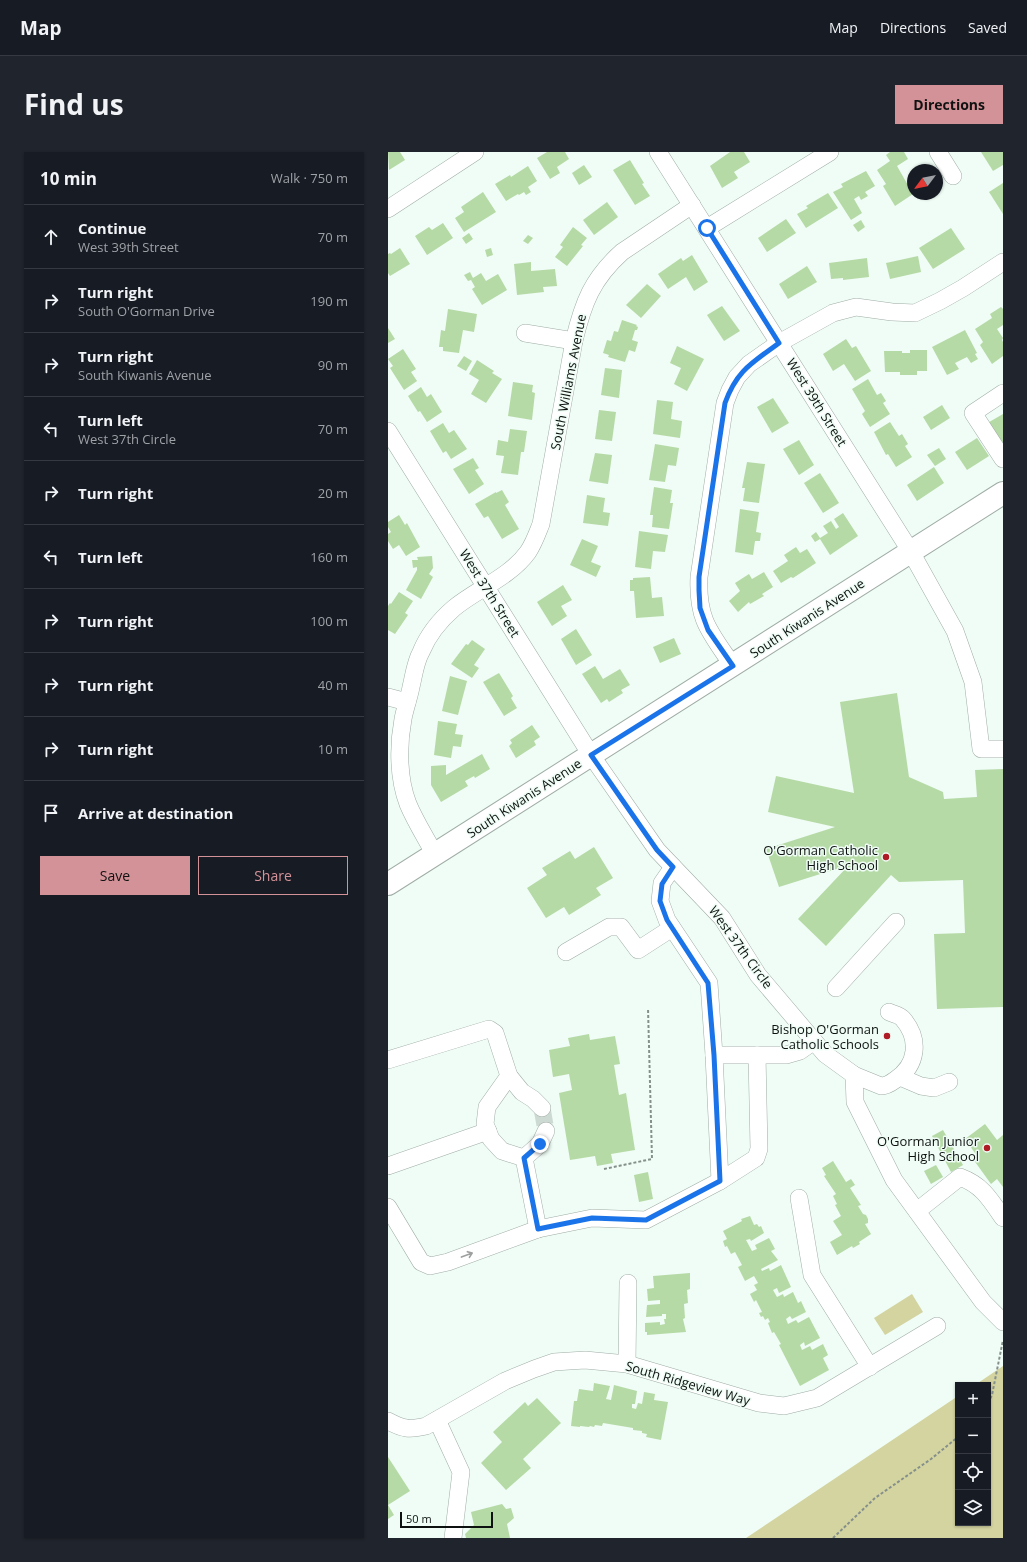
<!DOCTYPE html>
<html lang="en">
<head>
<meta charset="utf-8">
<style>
  :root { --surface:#171b24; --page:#20242c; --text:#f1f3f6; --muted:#9ea1a6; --line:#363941; --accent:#d39298 }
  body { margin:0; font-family:"Open Sans",sans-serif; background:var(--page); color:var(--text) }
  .controls { position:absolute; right:12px; bottom:12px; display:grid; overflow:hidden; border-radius:0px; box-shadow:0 1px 3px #0004 }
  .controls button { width:36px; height:36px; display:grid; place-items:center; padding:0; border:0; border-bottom:1px solid var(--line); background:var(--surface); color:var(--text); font:20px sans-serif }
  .compass { position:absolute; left:519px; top:12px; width:36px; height:36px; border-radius:50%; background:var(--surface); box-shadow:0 1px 3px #0004; rotate:238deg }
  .scale { position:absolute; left:12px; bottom:10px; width:93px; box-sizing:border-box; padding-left:4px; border:2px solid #0d1210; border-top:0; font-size:11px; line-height:14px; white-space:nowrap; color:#0d1210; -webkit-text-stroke:3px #effdf6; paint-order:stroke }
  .stop { position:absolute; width:12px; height:12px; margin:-9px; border:3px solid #1a73e8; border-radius:50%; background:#fff }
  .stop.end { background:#1a73e8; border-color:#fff; box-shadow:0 1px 4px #0008 }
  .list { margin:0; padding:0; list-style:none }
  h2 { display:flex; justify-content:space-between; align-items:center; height:52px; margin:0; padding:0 16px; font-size:17px }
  h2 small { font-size:13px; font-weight:400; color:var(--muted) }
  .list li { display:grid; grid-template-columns:26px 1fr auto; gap:12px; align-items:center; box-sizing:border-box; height:64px; padding:0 16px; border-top:1px solid var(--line) }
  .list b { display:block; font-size:15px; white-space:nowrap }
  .list p { margin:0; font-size:13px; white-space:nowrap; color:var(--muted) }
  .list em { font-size:13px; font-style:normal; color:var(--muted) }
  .actions { display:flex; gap:8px; padding:12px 16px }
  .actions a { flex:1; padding:9px 0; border:1px solid var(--accent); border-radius:0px; text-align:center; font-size:14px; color:var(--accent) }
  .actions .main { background:var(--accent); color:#111 }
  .icon { flex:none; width:22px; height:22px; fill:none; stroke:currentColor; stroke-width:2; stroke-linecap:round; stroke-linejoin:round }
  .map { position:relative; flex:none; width:615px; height:1386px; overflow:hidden; border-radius:0px }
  header { display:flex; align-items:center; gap:24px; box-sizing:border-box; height:56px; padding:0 20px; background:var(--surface); border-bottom:1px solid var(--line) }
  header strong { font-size:19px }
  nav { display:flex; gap:22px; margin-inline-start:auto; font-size:14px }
  .intro { display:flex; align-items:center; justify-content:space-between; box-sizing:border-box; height:96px; padding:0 24px }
  h1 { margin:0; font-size:28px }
  .button { padding:10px 18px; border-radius:0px; background:var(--accent); color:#111; font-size:14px; font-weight:700 }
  main { display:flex; gap:24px; padding:0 24px }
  aside { flex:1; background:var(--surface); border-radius:0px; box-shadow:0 1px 3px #0004 }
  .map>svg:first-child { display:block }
  .green { fill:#d4d4a1 }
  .building { fill:#b6daa6 }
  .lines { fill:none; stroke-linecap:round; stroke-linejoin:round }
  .minor-tunnel { stroke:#cddad4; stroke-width:17; stroke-dasharray:17 8; stroke-linecap:butt }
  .minor-casing { stroke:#a0ada6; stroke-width:18 }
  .major-casing { stroke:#a0ada6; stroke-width:24 }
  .path { stroke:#86908b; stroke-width:2; stroke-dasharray:3 2; stroke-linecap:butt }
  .minor { stroke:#fff; stroke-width:17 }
  .major { stroke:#fff; stroke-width:22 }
  .oneway { stroke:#9ea09f }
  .route { stroke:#1a73e8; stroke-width:5 }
  .poi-dot { fill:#ae1b24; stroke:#effdf6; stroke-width:1.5 }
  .labels { text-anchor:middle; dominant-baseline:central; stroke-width:3; stroke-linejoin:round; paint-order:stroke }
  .street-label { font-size:13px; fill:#0d1210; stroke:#effdf6 }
  .poi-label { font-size:13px; fill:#0d1210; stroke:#effdf6; text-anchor:end }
</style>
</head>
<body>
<header>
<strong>Map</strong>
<nav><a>Map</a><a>Directions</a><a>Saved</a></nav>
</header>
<div class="intro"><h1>Find us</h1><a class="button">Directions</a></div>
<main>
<aside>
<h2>10 min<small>Walk · 750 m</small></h2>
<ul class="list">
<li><svg class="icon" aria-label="ahead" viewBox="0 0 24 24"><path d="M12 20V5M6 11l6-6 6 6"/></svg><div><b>Continue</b><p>West 39th Street</p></div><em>70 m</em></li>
<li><svg class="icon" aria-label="right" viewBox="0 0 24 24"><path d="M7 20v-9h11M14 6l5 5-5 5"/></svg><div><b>Turn right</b><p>South O'Gorman Drive</p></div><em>190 m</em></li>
<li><svg class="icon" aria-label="right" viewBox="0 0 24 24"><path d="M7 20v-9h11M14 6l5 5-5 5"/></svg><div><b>Turn right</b><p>South Kiwanis Avenue</p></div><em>90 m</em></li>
<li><svg class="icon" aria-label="left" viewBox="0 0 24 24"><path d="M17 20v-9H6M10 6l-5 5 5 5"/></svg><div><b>Turn left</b><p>West 37th Circle</p></div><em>70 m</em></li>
<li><svg class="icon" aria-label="right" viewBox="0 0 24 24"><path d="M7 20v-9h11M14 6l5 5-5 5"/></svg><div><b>Turn right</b></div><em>20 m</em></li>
<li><svg class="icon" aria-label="left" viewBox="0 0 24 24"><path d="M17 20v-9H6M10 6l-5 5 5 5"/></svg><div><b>Turn left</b></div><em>160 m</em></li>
<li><svg class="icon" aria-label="right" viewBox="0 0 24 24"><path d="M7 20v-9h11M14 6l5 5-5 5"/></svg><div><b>Turn right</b></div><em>100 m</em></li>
<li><svg class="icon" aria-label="right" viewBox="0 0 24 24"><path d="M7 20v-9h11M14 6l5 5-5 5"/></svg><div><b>Turn right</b></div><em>40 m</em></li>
<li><svg class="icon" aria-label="right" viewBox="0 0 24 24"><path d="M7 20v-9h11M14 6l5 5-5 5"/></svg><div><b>Turn right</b></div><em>10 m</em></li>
<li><svg class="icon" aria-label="arrive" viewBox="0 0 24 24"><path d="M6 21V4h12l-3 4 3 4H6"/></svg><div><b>Arrive at destination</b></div></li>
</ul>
<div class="actions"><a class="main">Save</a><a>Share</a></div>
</aside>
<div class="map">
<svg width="615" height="1386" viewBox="0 0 615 1386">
  <rect width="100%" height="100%" fill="#effdf6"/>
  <g class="green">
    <polygon points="524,1142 535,1160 497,1183 486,1166"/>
    <polygon points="615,1214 615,1386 358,1386 570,1244 570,1371 600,1371 600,1233 587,1233"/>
  </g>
  <g class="building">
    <polygon points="0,0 12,0 17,8 1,18"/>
    <polygon points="159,0 177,0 181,7 169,15 172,21 162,27 149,6"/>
    <polygon points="342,0 356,0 362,10 346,20 350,26 334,36 322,14"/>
    <polygon points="502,0 516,0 520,7 509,14 525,42 507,54 495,34 498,32 489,18 502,9 498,3"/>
    <polygon points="593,0 615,0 615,13 605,19"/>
    <polygon points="242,8 256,31 254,32 262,44 247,53 225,18"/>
    <polygon points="196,13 204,25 191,33 184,21"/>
    <polygon points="140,14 149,29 140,35 143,40 138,43 136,40 131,43 130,42 118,49 107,32 122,23 123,25"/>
    <polygon points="478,19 487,34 477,40 480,44 473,48 471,44 466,47 474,61 463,68 445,40 455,35 453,32"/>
    <polygon points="615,31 615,62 601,40"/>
    <polygon points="95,40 108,60 76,80 67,66 76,60 73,55"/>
    <polygon points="440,41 450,56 418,76 409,62 420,56 418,54"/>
    <polygon points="219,50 230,65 206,83 195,68"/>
    <polygon points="398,67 408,81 379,100 370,86"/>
    <polygon points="473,68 477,75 470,80 465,73"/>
    <polygon points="55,71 65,86 39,103 27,84 41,75 44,78"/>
    <polygon points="185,75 199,86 193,93 195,94 179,114 167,105 175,95 172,93"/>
    <polygon points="563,76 577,97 545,117 531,96"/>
    <polygon points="81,81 85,87 78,92 74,86"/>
    <polygon points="140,83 145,86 140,92 135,89"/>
    <polygon points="12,96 22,112 2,124 0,121 0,102 2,101 3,102"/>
    <polygon points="103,96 105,103 99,105 97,98"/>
    <polygon points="304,103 320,130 306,139 298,125 280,137 270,122 293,106 295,109"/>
    <polygon points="530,104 533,120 502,127 498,111"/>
    <polygon points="479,106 481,125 455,128 455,126 443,127 441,111"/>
    <polygon points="143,110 143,119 167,117 169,134 155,135 156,140 129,143 126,112"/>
    <polygon points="419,114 429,130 400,147 391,132"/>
    <polygon points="82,120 85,126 93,121 98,129 110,122 119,138 94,153 84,137 87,135 83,128 80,129 76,123"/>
    <polygon points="259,132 273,144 253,166 238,153"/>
    <polygon points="334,154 352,179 336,189 319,163"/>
    <polygon points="613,155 615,157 615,173 609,177 615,186 614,188 615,190 615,204 604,212 592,193 595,190 587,177 604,166 602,162"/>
    <polygon points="60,157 89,162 86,180 75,178 71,201 55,199 55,195 51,195 53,178 57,179"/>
    <polygon points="234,168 249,173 248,174 250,175 249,178 247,178 244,188 250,190 247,200 241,198 237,210 220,205 221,203 215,201 219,188 223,189 226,179 230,180"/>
    <polygon points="0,176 7,187 0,191"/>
    <polygon points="577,178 589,201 587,202 590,207 583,211 579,205 567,211 571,217 559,223 544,195"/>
    <polygon points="458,187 464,196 468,194 483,219 467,229 456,212 445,219 435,202"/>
    <polygon points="289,194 316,207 299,239 286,232 293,216 282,211"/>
    <polygon points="15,197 28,217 23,220 29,229 16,238 2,216 5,214 0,207"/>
    <polygon points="522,198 539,198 539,219 529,219 529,223 512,223 512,220 497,220 496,199 514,199 514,201 522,201"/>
    <polygon points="76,204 84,209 78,219 69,214"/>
    <polygon points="89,208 106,219 104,221 114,227 98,251 83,242 91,228 81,222"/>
    <polygon points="217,216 234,218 231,246 213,243"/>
    <polygon points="480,227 489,243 493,241 498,249 495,251 502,262 482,275 474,262 477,259 464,237"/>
    <polygon points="125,230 145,233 144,240 147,241 144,268 120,264"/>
    <polygon points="33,235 39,245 43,242 54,260 39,270 32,259 30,260 20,244"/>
    <polygon points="385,246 401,271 384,281 369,255"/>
    <polygon points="269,248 285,250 283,267 294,269 292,286 265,282"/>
    <polygon points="554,253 562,266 543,278 535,265"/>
    <polygon points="211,258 228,260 224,289 207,287"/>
    <polygon points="615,262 615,297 596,273"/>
    <polygon points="502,270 511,284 514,282 520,292 517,294 524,305 508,315 500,302 498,303 486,280"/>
    <polygon points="55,271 61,281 66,278 79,297 63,307 58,299 55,301 42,279"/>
    <polygon points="122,277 139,279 136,300 133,300 130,323 113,321 116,304 108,303 110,288 120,290"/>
    <polygon points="589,286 601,304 579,318 567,300"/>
    <polygon points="411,288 426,313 411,323 395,297"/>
    <polygon points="267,292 291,296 288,314 280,313 277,330 261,328"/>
    <polygon points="551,296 558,307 547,314 539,303"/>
    <polygon points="207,301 224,303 220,332 201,329"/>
    <polygon points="85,306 91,316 87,318 96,332 81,342 65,317"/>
    <polygon points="359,310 377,312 371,351 355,349 357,336 354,336"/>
    <polygon points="546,315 556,331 529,349 519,333"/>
    <polygon points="432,321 451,351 435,361 416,331"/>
    <polygon points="266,335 284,338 282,351 285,351 281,377 264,375 265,363 262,363"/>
    <polygon points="114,338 121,350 117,353 131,377 114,387 100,364 96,366 87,352 108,340 108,341"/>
    <polygon points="199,343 217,346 215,360 222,361 220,374 195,371"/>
    <polygon points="352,357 371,360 368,380 373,381 372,389 367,389 365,403 347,400"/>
    <polygon points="455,361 470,384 442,403 432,387 427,390 423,384 428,380 432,386 440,381 435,374 443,369 448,377 451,375 446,367"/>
    <polygon points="11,363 17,373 19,371 32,395 18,404 11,393 5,397 0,389 0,382 3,380 0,375 0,370"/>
    <polygon points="251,379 280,383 277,400 265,399 263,417 247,415"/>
    <polygon points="194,387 210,394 203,410 213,414 208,425 182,413"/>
    <polygon points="408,395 412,401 419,397 428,411 405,426 403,425 393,431 385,419 400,409 396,403"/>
    <polygon points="44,404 45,416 41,422 45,425 33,447 18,438 29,418 29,415 25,416 24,408 30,408 29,405"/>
    <polygon points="376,420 385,435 374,442 376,444 362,452 361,450 350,460 341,449 352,439 347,431 361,422 364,427"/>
    <polygon points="262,425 264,446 274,445 276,464 248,466 246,439 242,439 242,428 245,428 245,426"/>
    <polygon points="175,433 184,448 173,454 179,464 164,474 149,450"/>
    <polygon points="11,440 25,449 17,461 20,463 7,482 0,478 0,454 2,451 3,452"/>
    <polygon points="188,477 204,503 188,513 173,487"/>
    <polygon points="286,486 293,502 272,511 265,495"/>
    <polygon points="84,488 97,497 86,513 91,516 84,526 63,512 78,492 80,493"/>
    <polygon points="207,514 215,527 232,517 242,533 233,538 235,541 221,550 219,547 213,551 194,522"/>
    <polygon points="111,521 125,544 123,546 129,556 116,564 95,530"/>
    <polygon points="62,524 79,529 70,563 54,559"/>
    <polygon points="509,541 521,625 555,640 556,647 589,645 587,618 615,617 615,855 549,857 546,782 577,781 575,728 511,730 503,723 438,794 410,767 461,713 391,735 378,697 447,675 380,660 388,624 466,641 452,550"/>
    <polygon points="50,569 69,572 67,582 75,583 73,595 65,594 63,606 46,603"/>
    <polygon points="144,573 152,585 146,589 148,593 128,606 121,594 124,591 122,588"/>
    <polygon points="94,602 102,617 87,626 86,624 77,629 80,634 53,650 43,633 43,614 58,613 58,623"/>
    <polygon points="206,695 225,726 208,736 213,743 181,763 176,755 158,766 139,736 159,723 154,716 182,699 187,707"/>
    <polygon points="201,882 202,888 227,884 232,912 226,913 231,943 238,941 247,998 223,1002 225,1011 209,1014 207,1004 182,1008 171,941 184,938 181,922 165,925 161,898 182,894 180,886"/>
    <polygon points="597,972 609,988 615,983 615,1035 609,1027 603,1032 585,1007 589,1004 577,987"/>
    <polygon points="555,978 575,1013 563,1020 544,984"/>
    <polygon points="445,1009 458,1030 463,1027 467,1033 462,1036 473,1053 470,1054 475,1062 478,1063 480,1067 480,1071 477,1072 483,1082 471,1090 472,1092 465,1096 464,1094 449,1103 442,1090 454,1083 445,1069 453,1064 447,1053 449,1052 445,1044 448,1042 436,1024 438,1023 434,1016"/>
    <polygon points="548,1013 555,1025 543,1032 536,1019"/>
    <polygon points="260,1020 265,1047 251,1050 246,1023"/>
    <polygon points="362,1064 366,1073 369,1072 371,1075 373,1074 376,1081 363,1089 362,1087 358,1088 364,1099 369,1097 367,1093 381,1086 387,1097 383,1099 390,1108 373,1117 374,1119 381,1116 382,1119 393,1113 403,1135 391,1141 389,1136 385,1138 389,1145 395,1142 396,1145 405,1140 410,1151 413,1149 418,1160 404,1167 402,1164 398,1167 400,1172 408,1168 410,1171 421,1165 432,1186 417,1194 416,1190 412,1193 414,1198 422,1194 424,1198 435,1192 440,1203 435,1206 441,1218 412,1234 391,1193 393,1192 386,1180 384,1181 380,1171 382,1170 380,1166 377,1168 375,1164 373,1165 371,1161 374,1160 368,1148 366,1150 362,1142 369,1138 366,1133 370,1131 366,1124 357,1129 350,1115 354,1113 347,1100 343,1102 339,1094 337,1095 335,1089 339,1087 335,1079 354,1069 353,1067"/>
    <polygon points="302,1121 302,1137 299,1138 300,1151 296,1152 297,1166 295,1167 298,1180 259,1183 259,1180 257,1180 257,1171 272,1170 272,1173 277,1172 276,1167 278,1167 278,1162 274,1162 274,1164 258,1165 259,1153 272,1152 272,1148 260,1149 259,1137 266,1136 265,1124"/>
    <polygon points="206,1231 222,1234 218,1247 223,1248 226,1233 249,1239 247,1252 244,1252 244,1256 248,1257 250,1251 254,1252 256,1240 267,1242 266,1248 280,1250 273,1288 258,1285 259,1282 254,1281 254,1279 245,1278 245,1276 215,1271 214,1274 207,1273 206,1275 202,1274 201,1275 192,1274 192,1275 183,1274 186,1249 189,1249 191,1237 205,1239"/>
    <polygon points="149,1246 173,1271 135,1307 143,1316 118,1338 93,1311 114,1290 105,1280 137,1250 140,1254"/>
    <polygon points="0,1305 22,1339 0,1353"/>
    <polygon points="114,1352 118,1357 123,1356 126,1366 119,1372 122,1386 78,1386 77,1382 86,1373 83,1360"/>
    <polygon points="0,1353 6,1363 0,1367"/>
  </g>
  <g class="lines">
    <polyline class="minor-tunnel" points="154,956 158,979"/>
    <g class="minor-casing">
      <g id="minor">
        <polyline points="270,0 523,400 567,479 585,530 593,597 615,597"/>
        <polyline points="550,0 565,24"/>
        <polyline points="0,57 87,0"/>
        <polyline points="319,76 442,0"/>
        <polyline points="137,181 186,189"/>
        <polyline points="615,241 585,261 615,307"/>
        <path d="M0,279l203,324 66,95 65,68 36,57 67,79 29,21 27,11c5,0 10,-3 14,-6 23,-15 25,-41 8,-61 -3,-4 -10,-5 -14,-7"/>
        <path d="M345,514c-23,-34 -36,-46 -34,-89l26,-174 5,-13 7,-13 12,-13 30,-21 54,-30 23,-6 36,5 23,1 25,-12 23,-13 40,-26"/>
        <polyline points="0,545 19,550"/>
        <path d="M47,703c-9,-17 -20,-34 -27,-51 -10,-26 -10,-58 -5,-85 2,-11 6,-21 8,-32 3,-12 4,-24 10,-35 7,-17 19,-32 33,-44 23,-19 56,-31 74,-56 6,-9 9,-18 13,-28l33,-183c9,-38 18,-62 48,-89l70,-47"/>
        <polyline points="285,715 274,731 272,749 279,768 321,831 326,903 398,903 412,899 426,889"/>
        <polyline points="178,800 221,775 233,775 250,798 284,776"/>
        <polyline points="448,836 508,770"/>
        <polyline points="326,903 332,1029 368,1006 371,997 369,903"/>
        <polyline points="0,908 101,877 107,881 121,924 99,955 97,972 103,987 114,999 136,1006 150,1077 204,1066 258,1068 332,1029"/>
        <polyline points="466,923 467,950 506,1028 595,1150 615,1170"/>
        <polyline points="121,924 134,940 145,947 154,956"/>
        <polyline points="512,925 533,934 546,936 561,930"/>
        <polyline points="136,1006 152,992 158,979"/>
        <polyline points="0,1014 100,979"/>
        <polyline points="411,1046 424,1123 482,1215"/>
        <polyline points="0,1055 33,1110 42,1114 60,1110 150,1077"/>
        <path d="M529,1059l43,-34c22,8 30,22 43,41"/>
        <polyline points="239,1212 240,1131"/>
        <polyline points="49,1268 73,1320 65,1386"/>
        <path d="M0,1269c15,8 21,9 38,5l79,-45 29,-12 20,-7 31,-2 42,4 132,39 25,3 33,-8 120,-72"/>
      </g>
    </g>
    <g class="major-casing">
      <polyline id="major" points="0,732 615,341"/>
    </g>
    <g class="path">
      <polyline points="216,1017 264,1007 260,856"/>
      <polyline points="600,1251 604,1243 615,1188"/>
      <polyline points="445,1386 487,1346 543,1307 570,1285"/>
    </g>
    <use href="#minor" class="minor"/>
    <use href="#major" class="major"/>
  </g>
  <defs><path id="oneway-shaft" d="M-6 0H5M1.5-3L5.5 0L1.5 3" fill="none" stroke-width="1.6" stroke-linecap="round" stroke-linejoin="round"/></defs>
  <use class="oneway" href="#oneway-shaft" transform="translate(79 1103) rotate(-20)"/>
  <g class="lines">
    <path class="route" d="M152,992l-16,14 14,71 54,-11 54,2 74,-39 -6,-126 -6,-72 -41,-63 -7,-19 2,-17 11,-17 -16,-17 -66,-95 142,-89 -25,-36 -8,-22 -1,-18v-13l26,-174c12,-33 27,-40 54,-60l-72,-115"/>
  </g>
  <g class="poi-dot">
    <circle cx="498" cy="705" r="4"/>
    <circle cx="499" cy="884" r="4"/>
    <circle cx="599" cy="996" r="4"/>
  </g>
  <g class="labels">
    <g class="street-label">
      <text transform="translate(180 230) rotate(-79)">South Williams Avenue</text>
      <text transform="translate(429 250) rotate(58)">West 39th Street</text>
      <text transform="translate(102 441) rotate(58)">West 37th Street</text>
      <text transform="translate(419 466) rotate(-33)">South Kiwanis Avenue</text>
      <text transform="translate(136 646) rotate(-33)">South Kiwanis Avenue</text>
      <text transform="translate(353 795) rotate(54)">West 37th Circle</text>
      <text transform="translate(300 1231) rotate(16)">South Ridgeview Way</text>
    </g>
    <g class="poi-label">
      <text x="490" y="698">O'Gorman Catholic<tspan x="490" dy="15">High School</tspan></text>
      <text x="491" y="877">Bishop O'Gorman<tspan x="491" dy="15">Catholic Schools</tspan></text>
      <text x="591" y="989">O'Gorman Junior<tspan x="591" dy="15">High School</tspan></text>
    </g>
  </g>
</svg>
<div class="controls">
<button>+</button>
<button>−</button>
<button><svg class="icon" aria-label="locate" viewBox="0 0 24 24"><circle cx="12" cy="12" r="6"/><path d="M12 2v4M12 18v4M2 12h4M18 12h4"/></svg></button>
<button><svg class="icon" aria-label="layers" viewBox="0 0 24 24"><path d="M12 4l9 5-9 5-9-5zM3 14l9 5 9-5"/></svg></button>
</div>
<svg class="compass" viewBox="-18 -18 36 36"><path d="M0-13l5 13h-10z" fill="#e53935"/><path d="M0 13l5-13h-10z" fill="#9ea1a6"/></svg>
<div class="scale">50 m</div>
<div class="stop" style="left:319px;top:76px"></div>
<div class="stop end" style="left:152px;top:992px"></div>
</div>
</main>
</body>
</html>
